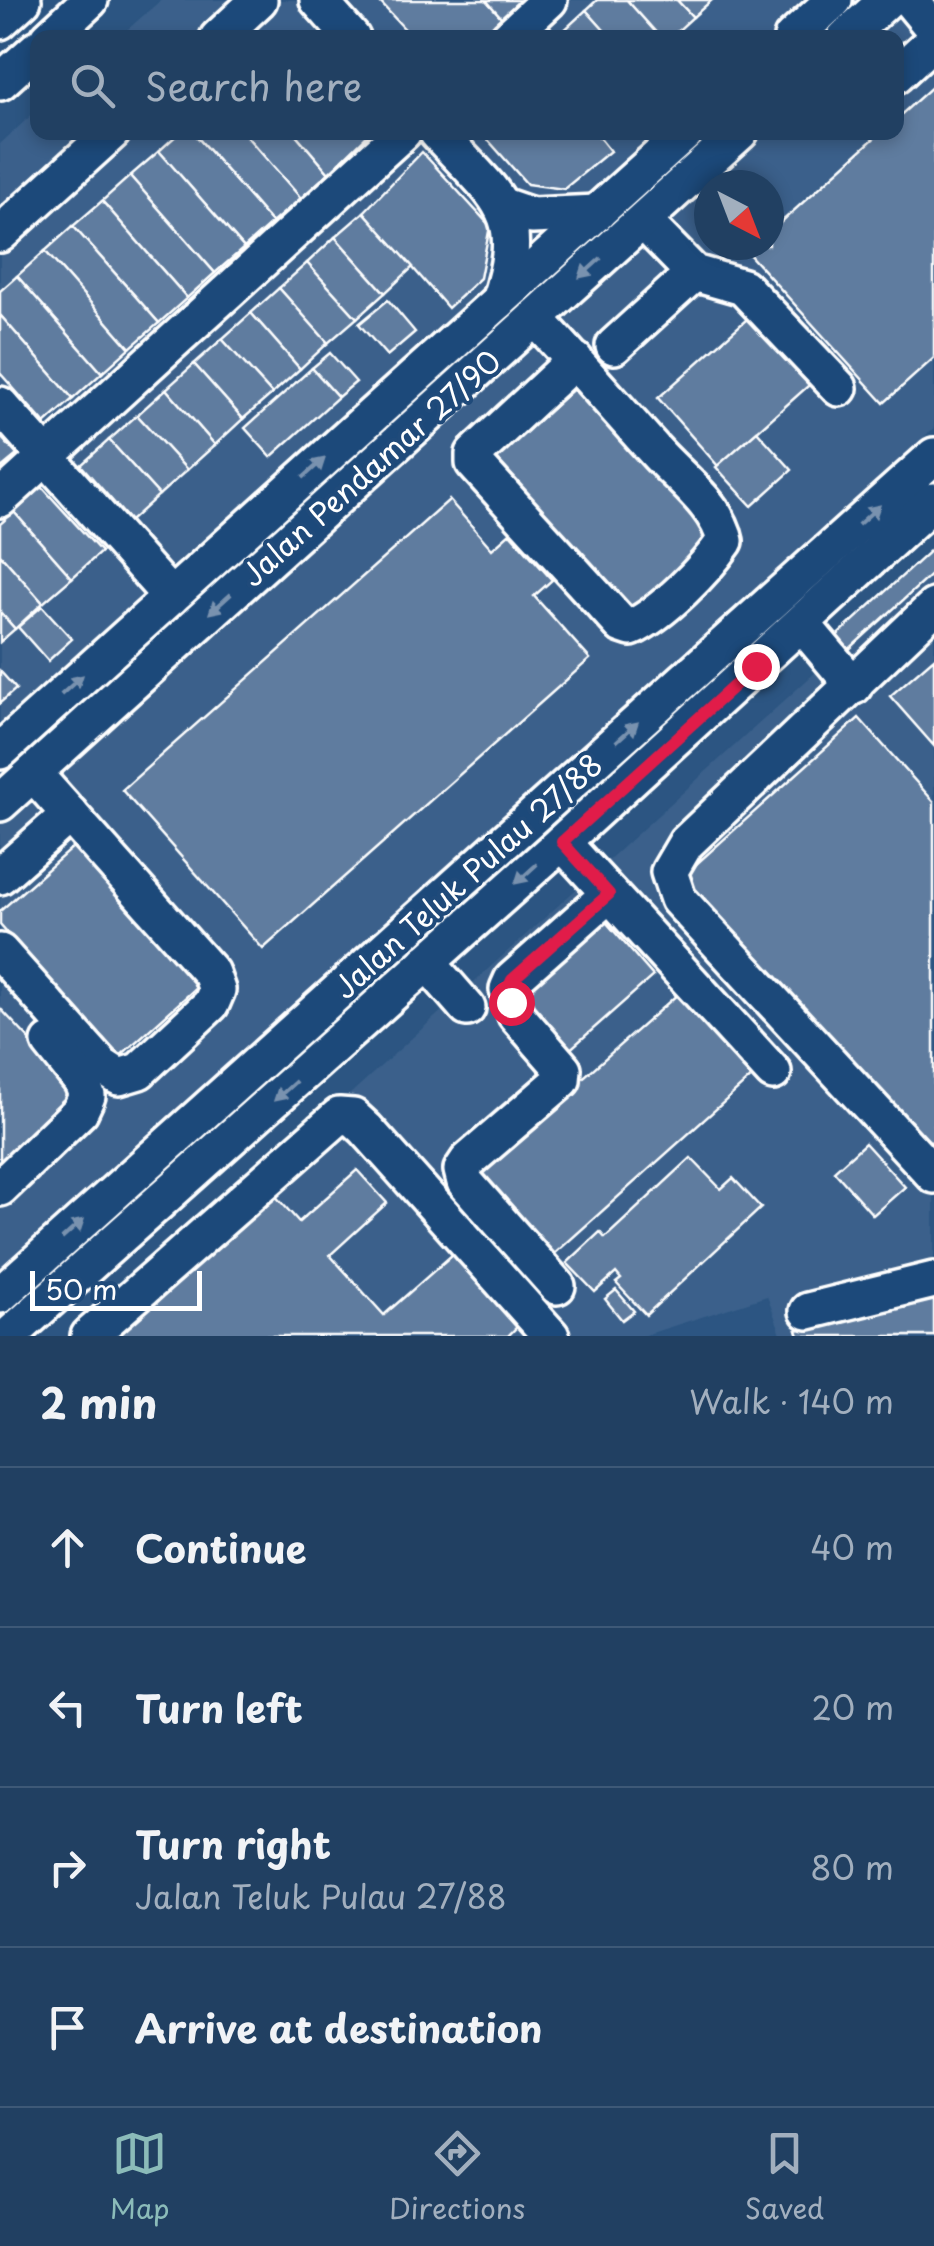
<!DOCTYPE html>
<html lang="en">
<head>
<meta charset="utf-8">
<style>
  :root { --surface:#214062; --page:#294768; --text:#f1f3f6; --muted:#a2afbe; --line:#3e5977; --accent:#8bbbb9 }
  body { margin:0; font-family:"Playpen Sans",sans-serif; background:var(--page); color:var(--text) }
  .compass { position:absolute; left:694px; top:170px; width:90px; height:90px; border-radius:50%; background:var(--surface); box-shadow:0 5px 15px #0003; rotate:138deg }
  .scale { position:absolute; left:30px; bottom:25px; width:172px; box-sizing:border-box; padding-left:10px; border:5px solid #fff; border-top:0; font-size:28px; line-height:35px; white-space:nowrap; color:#fff; -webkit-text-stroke:8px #1f4a7a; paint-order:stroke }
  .stop { position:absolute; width:30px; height:30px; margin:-22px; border:8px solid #e11d48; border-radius:50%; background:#fff }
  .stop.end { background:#e11d48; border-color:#fff; box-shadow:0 2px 10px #0008 }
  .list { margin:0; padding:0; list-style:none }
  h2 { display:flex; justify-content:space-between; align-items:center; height:130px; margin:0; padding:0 40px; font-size:42px }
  h2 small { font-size:32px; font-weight:400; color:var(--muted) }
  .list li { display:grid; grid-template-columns:65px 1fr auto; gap:30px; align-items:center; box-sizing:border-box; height:160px; padding:0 40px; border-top:2px solid var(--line) }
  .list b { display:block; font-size:38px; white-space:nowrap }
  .list p { margin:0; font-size:32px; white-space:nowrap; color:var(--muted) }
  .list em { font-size:32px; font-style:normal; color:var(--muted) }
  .icon { flex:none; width:55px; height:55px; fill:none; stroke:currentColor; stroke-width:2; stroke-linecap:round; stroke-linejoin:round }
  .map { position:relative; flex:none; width:934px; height:1336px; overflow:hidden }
  .search { position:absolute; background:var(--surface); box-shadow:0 5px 15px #0003; left:30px; right:30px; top:30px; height:110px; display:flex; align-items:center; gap:25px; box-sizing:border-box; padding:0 35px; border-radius:20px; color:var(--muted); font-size:38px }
  .sheet { height:770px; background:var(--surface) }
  nav { display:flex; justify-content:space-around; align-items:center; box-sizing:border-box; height:140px; border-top:2px solid var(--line); background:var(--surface); font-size:28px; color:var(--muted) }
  nav a { display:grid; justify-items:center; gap:5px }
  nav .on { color:var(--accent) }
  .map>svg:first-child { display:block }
  .built { fill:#3b618b; fill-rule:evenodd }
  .building { fill:#5e7c9f; stroke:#fff; stroke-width:2.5 }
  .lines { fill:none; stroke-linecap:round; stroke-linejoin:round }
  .minor-casing { stroke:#fff; stroke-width:42 }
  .minor { stroke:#1f4a7a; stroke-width:35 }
  .oneway { fill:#7992af }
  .route { stroke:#e11d48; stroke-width:12 }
  .labels { text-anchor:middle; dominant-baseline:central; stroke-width:8; stroke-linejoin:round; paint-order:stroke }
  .street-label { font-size:30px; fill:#fff; stroke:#1f4a7a }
</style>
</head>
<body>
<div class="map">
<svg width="934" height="1336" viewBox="0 0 934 1336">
  <rect width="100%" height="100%" fill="#2c5582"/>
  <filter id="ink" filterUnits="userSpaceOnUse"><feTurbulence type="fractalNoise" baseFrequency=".01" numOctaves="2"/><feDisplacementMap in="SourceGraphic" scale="20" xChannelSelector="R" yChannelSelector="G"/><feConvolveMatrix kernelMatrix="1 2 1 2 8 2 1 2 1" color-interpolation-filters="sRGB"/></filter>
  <g filter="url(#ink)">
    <g class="built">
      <path d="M161,0h773v428l-934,839v-1123l37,-34 1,22h858v-94l-777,-1zM709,185h60v60h-60z"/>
      <polygon points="934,565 934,1336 782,1336 767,1296 642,1336 83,1336"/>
    </g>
    <g class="building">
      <polygon points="378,0 486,0 502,18 481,38 413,38"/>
      <polygon points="486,0 522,0 502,18"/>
      <polygon points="597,0 627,0 661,38 611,38 586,10"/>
      <polygon points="627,0 677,0 693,17 670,38 661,38"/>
      <polygon points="677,0 712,0 693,17"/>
      <polygon points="586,10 611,38 561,38 559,35"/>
      <polygon points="549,26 559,35 536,38"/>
      <polygon points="934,85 934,358 884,403 747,252 755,245 769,245 769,233 881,132 896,132 896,119"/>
      <polygon points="180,132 193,132 272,223 244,248 159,151"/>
      <polygon points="193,132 243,132 301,198 272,223"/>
      <polygon points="243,132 294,132 329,173 301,198"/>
      <polygon points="294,132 371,132 329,173"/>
      <polygon points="481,132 595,132 610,151 564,189 527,184"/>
      <polygon points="159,151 244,248 215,273 130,176"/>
      <polygon points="422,152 490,226 480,278 448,308 364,212"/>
      <polygon points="130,176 215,273 187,298 102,201"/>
      <polygon points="102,201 187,298 159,323 73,226"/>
      <polygon points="364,212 413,267 385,293 335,237"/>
      <polygon points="73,226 159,323 130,348 45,251"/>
      <polygon points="335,237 385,293 357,318 307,263"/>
      <polygon points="45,251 130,348 102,373 17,276"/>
      <polygon points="307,263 357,318 328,343 279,288"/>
      <polygon points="17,276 102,373 73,399 0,315 0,291"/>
      <polygon points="279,288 328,343 300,369 251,313"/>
      <polygon points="388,300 415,332 387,356 359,324"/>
      <polygon points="756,311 816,379 718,466 658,398"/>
      <polygon points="251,313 300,369 272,394 222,339"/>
      <polygon points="0,315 73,399 45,424 0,373"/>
      <polygon points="222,339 272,394 243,419 194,364"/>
      <polygon points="330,353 356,382 338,397 312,368"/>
      <polygon points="194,364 243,419 215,445 166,389"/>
      <polygon points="312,368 338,397 271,457 245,428"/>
      <polygon points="579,384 717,538 629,618 490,464"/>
      <polygon points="166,389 215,445 187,470 137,415"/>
      <polygon points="137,415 187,470 159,495 109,440"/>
      <polygon points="757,431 792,470 752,506 716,467"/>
      <polygon points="0,436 17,455 0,469"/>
      <polygon points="109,440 159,495 130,521 81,465"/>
      <polygon points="42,487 101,552 72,578 14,512"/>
      <polygon points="449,500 492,549 510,533 552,580 534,596 590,659 263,949 122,790"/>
      <polygon points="14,512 72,578 43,603 0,554 0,524"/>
      <polygon points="934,547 934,572 844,654 831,641"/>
      <polygon points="0,554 43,603 15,629 0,612"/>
      <polygon points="42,606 72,639 48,661 18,627"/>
      <polygon points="0,612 15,629 0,642"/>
      <polygon points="934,658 934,746 890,696"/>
      <polygon points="0,671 16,689 0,703"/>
      <polygon points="859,718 934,802 934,1157 683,876"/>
      <polygon points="74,846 104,880 113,872 207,978 118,1058 0,925 0,911"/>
      <polygon points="606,922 653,976 566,1053 519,999"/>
      <polygon points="679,993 753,1076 541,1266 466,1181"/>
      <polygon points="0,1008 60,1072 54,1078 72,1098 0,1182"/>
      <polygon points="865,1143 905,1187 873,1215 834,1171"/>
      <polygon points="691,1158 721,1189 733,1178 761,1208 646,1315 616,1283 621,1279 616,1273 595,1292 567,1263 600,1232 605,1238"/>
      <polygon points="357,1170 387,1203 330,1255 384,1315 453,1254 518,1326 508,1336 113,1336 272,1192 299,1222"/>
      <polygon points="934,1284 934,1336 799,1336 797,1330"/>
      <polygon points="934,1284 934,1336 799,1336 797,1330"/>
      <polygon points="616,1290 634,1311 622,1320 605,1299"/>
    </g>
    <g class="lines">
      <g class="minor-casing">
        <g id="minor">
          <polyline points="318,0 352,38"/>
          <polyline points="910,0 934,29"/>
          <polyline points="0,21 23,0"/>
          <polyline points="49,38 90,0"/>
          <polyline points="218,38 259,0"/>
          <polyline points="508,38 549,0"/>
          <polyline points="792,38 834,0"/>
          <polyline points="845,38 887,0"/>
          <polyline points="896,75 934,40"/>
          <polyline points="0,82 38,48"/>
          <path d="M437,132c58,65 93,77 62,169"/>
          <polyline points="503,206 532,216 597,213"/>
          <polyline points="643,221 694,273 743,287 839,388"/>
          <polyline points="0,234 112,132"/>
          <path d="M535,318c41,43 80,89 120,133 24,27 63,54 70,90 -20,29 -62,72 -94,87l-9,-3 -148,-162v-9l101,-94"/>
          <polyline points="614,346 694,273"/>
          <polyline points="0,405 171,597"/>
          <polyline points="0,499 403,132"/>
          <polyline points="934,607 686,843 669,872 678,899 934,1175"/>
          <polyline points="802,624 854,686"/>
          <polyline points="0,751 686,132"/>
          <polyline points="0,803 740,132"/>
          <polyline points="562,842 773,1072"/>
          <polyline points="0,876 70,814"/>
          <polyline points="0,952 102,1066 119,1077 139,1071 211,1004 217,990 211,973 33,773"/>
          <polyline points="427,962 467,1008"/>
          <polyline points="0,1188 80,1111 87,1096 82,1082 50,1042"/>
          <polyline points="557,1286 465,1182 462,1170 468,1161 562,1080 563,1069 516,1015 508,989 512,980 609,894"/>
          <polyline points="0,1295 934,456"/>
          <polyline points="808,1311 934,1280"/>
          <polyline points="9,1336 562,842 934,501"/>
          <polyline points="89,1336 339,1116 353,1117 366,1129 551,1336"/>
        </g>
      </g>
      <use href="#minor" class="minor"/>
    </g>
    <defs><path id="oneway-solid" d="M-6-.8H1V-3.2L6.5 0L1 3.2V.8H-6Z" transform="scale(2.5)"/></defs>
    <g class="oneway">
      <use href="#oneway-solid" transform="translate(590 268) rotate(138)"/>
      <use href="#oneway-solid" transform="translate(314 468) rotate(-42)"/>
      <use href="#oneway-solid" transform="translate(869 515) rotate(-42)"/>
      <use href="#oneway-solid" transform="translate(220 604) rotate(138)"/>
      <use href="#oneway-solid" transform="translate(72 685) rotate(-42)"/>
      <use href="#oneway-solid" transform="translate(627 732) rotate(-42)"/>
      <use href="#oneway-solid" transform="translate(526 874) rotate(138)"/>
      <use href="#oneway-solid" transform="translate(285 1091) rotate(138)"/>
      <use href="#oneway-solid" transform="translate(73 1229) rotate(-42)"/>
    </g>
  </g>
  <g class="lines" filter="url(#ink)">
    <polyline class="route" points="511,1002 508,989 512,980 609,894 562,842 756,666"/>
  </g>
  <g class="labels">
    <g class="street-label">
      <text transform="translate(370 467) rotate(-42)">Jalan Pendamar 27/90</text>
      <text transform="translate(467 875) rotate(-42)">Jalan Teluk Pulau 27/88</text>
    </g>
  </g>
</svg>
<svg class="compass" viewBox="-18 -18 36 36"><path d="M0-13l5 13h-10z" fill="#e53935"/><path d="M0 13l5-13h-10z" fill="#a2afbe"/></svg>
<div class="scale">50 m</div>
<div class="stop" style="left:511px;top:1002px"></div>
<div class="stop end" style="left:756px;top:666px"></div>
<div class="search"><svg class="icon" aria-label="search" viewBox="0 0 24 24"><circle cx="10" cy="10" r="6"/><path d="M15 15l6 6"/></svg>Search here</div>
</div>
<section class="sheet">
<h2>2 min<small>Walk · 140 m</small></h2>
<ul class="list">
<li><svg class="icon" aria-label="ahead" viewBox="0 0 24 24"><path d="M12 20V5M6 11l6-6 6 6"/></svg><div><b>Continue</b></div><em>40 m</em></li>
<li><svg class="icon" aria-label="left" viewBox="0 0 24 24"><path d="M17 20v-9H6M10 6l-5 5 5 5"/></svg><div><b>Turn left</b></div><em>20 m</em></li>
<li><svg class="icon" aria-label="right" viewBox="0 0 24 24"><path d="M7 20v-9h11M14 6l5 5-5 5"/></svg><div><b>Turn right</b><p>Jalan Teluk Pulau 27/88</p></div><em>80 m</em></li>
<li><svg class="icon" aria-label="arrive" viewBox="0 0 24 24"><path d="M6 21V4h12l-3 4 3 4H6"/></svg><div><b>Arrive at destination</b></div></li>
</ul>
</section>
<nav>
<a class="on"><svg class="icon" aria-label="map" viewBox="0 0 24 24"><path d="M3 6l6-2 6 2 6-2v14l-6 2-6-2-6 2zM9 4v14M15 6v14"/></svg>Map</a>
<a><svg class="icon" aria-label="directions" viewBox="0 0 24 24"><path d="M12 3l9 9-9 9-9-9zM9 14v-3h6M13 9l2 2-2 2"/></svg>Directions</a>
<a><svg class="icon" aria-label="saved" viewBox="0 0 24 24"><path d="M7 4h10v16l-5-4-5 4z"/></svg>Saved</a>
</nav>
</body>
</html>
